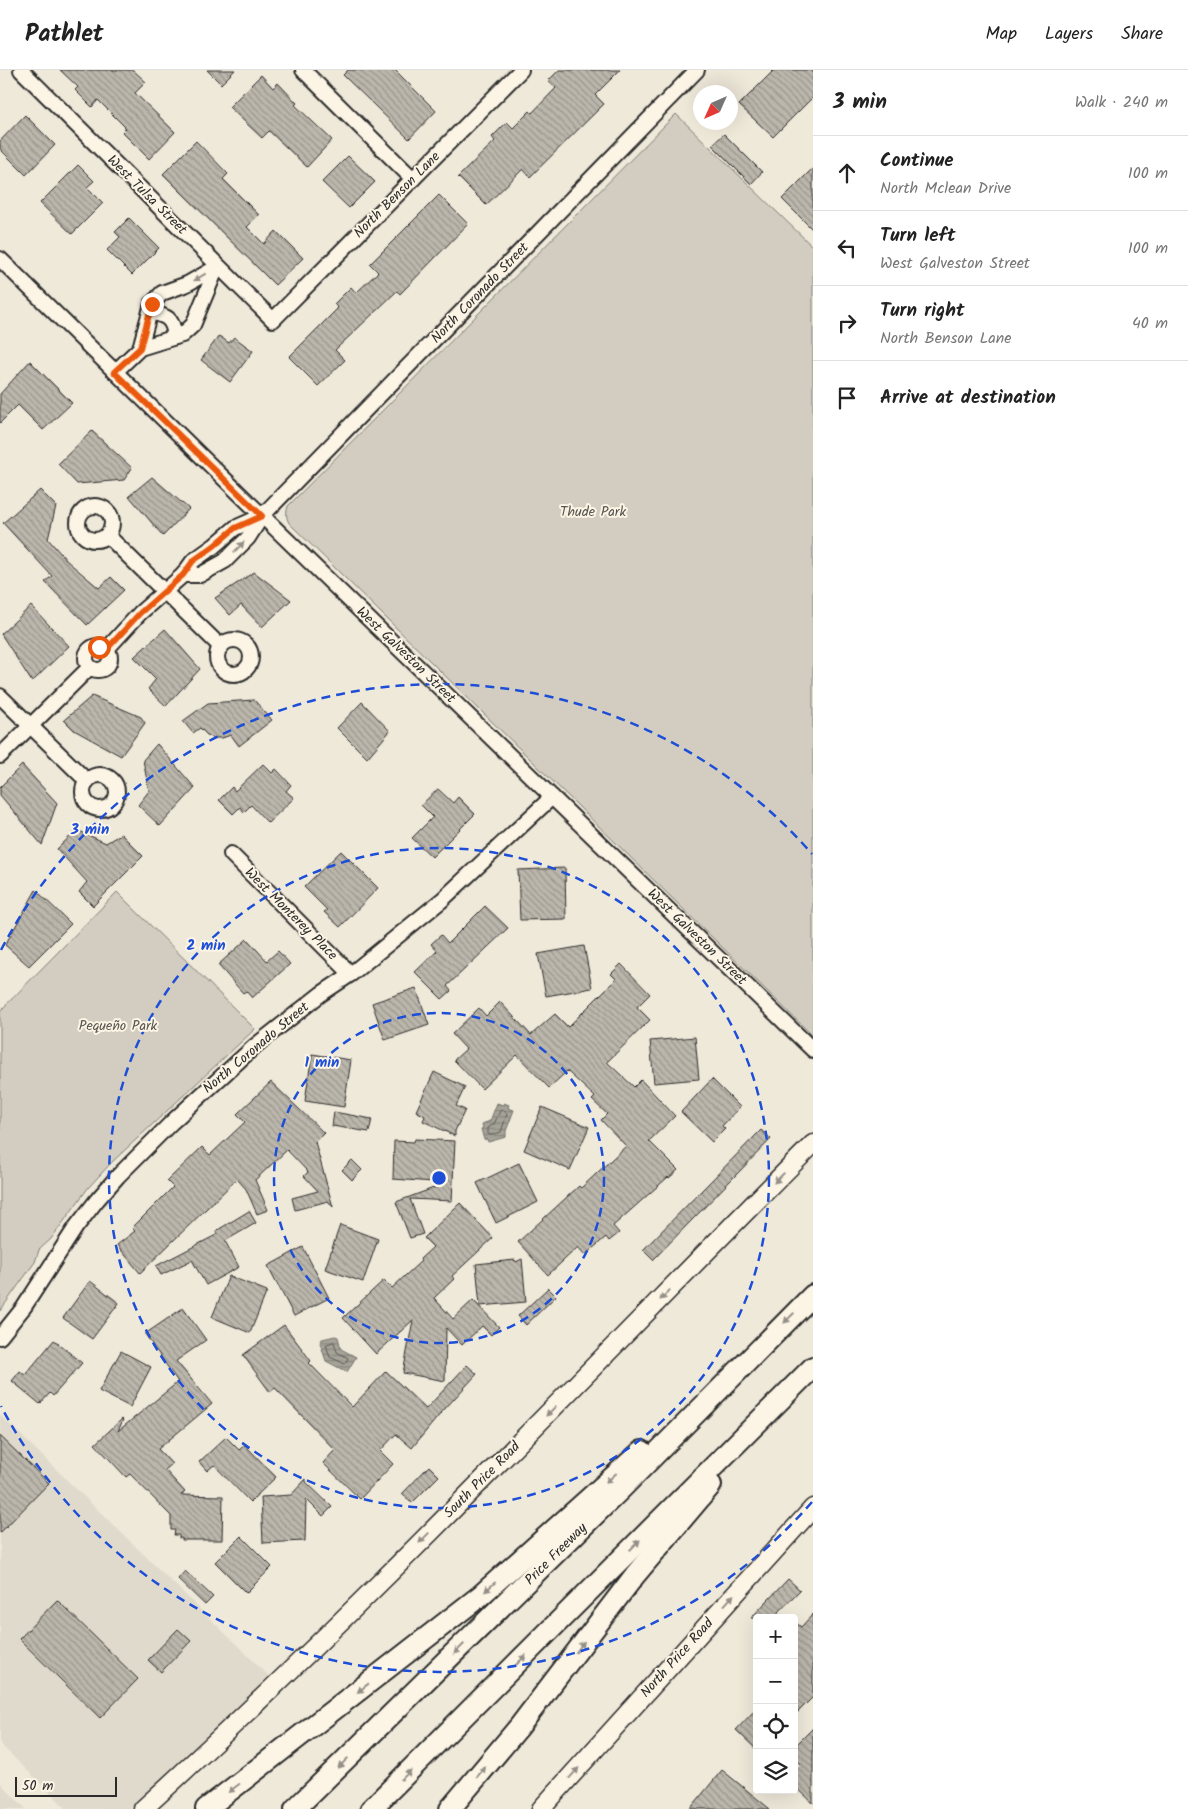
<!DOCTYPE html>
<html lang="en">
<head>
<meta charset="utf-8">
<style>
  :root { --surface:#fff; --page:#f2f2f2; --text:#222; --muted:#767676; --line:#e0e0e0 }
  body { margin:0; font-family:Kalam,sans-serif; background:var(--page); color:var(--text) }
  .controls { position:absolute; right:15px; bottom:15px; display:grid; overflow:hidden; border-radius:5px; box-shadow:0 5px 20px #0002 }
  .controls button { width:45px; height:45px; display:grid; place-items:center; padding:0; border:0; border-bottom:1px solid var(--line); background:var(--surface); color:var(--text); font:25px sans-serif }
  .compass { position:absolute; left:693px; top:15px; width:45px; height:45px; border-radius:50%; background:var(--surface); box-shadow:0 5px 20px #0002; rotate:225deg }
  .scale { position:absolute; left:15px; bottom:12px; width:102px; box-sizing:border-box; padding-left:5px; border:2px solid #2b2b2b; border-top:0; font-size:14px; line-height:18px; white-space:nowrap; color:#2b2b2b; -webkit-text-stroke:4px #fcf5e5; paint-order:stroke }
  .stop { position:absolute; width:15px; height:15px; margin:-11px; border:4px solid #ea580c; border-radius:50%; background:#fff }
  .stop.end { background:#ea580c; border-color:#fff; box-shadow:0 1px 5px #0008 }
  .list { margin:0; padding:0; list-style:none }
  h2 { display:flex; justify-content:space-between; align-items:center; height:65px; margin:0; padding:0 20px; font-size:21px }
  h2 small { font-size:16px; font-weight:400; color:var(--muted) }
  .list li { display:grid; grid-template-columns:32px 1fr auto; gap:15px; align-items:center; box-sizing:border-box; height:75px; padding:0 20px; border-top:1px solid var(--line) }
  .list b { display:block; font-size:19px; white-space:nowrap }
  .list p { margin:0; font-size:16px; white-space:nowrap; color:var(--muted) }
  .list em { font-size:16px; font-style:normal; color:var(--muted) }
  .icon { flex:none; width:28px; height:28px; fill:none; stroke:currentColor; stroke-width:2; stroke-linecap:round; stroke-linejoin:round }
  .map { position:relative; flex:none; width:813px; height:1739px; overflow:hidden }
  header { display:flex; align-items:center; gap:30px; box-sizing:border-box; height:70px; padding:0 25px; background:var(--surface); border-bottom:1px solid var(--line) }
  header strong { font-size:24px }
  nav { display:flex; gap:28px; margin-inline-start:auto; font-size:18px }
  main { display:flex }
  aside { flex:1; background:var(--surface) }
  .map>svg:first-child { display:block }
  .built { fill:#e0dacc }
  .green { fill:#d2cdc0; stroke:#7e7c76 }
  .water { fill:url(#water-rules); stroke:#75736d }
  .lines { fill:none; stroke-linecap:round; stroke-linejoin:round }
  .shore { stroke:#5c5b57; stroke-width:1 }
  .building { fill:url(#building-back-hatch); stroke:#2b2b2b }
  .minor-casing { stroke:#2b2b2b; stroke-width:18 }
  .major-casing { stroke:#2b2b2b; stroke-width:21 }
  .highway-casing { stroke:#2b2b2b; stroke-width:24 }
  .minor { stroke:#fcf5e5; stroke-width:14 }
  .major { stroke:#fcf5e5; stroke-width:18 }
  .highway { stroke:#fcf5e5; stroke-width:20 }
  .oneway { fill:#949088 }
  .route { stroke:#ea580c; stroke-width:6 }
  .ring { fill:none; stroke:#1d4ed8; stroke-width:2.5; stroke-dasharray:9 6 }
  .labels { text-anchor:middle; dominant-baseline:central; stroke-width:4; stroke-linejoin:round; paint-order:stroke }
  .street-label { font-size:14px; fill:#2b2b2b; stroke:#fcf5e5 }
  .park-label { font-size:14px; fill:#555450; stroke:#fcf5e5 }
  .centre { fill:#1d4ed8; stroke:#fcf5e5; stroke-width:2.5 }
  .ring-label { font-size:15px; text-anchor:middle; font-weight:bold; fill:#1d4ed8; stroke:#fcf5e5; stroke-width:4; stroke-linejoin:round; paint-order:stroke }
</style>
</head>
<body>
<header>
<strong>Pathlet</strong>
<nav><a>Map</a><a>Layers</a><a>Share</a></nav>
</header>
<main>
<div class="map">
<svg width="813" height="1739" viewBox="0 0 813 1739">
  <defs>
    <pattern id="water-rules" width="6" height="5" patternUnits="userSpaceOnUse" patternTransform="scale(1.25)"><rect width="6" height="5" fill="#a6a399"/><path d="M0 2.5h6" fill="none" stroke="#87857d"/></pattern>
    <pattern id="building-back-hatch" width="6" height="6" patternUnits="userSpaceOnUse" patternTransform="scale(1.25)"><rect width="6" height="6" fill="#bcb7ac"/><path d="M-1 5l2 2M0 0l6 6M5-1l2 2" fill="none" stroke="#99958c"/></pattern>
  </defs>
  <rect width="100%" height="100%" fill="#efe9da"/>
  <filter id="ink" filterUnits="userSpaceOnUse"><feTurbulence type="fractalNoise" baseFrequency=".02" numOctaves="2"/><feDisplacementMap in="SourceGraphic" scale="10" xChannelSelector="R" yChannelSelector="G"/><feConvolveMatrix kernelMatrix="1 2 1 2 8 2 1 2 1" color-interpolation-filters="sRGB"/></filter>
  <g filter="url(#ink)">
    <g class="built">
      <polygon points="0,1345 270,1607 130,1739 67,1739 0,1674"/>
      <polygon points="0,1713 26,1739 0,1739"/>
    </g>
    <g class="green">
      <path d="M676,44l137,133v789l-524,-513c-3,-6 -3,-10 -1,-17z"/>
      <polygon points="117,822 255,959 111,1093 88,1118 51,1169 39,1180 35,1192 0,1241 0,941"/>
    </g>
    <g class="water">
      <polygon points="497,1033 503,1035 504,1033 509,1035 508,1038 514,1040 506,1061 506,1067 488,1072 487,1069 484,1070 481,1059 483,1058 482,1054 490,1051"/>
      <polygon points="335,1266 338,1267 341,1279 356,1287 347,1302 326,1291 320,1273 322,1269"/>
    </g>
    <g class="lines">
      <g class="shore">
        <polygon points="504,1040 507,1044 501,1062 491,1065 488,1064 488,1058 494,1054 500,1041"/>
        <polygon points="334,1272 337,1282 348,1288 345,1294 330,1287 326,1275"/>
      </g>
    </g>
    <g class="building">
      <polygon points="60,0 133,0 146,12 135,23 175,62 149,89 122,62 126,58 98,30 92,37 75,20 78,17"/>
      <polygon points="207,0 235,0 221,14"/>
      <polygon points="348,0 395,0 436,41 409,69 343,5"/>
      <polygon points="559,0 620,0 595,25 604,34 530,107 523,99 486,135 458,107 495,71 492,67 507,52 513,58 530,41 532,43 556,18 548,11"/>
      <polygon points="774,0 813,0 813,27 773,67 739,35"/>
      <polygon points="261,5 273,18 278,13 297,33 295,35 332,70 307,97 269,61 262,68 229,37"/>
      <polygon points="25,45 55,75 26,105 0,79 0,71"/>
      <polygon points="724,64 762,102 751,114 712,75"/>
      <polygon points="196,71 228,104 223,109 259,145 247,157 264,174 276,161 303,188 275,215 163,104"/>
      <polygon points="348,86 375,112 349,138 322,112"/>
      <polygon points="78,95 94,111 87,117 103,133 72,164 40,133"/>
      <polygon points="813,98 813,160 782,129"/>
      <polygon points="439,125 468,154 400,224 397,221 335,280 345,290 318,316 289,287 338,238 334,234 351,217 356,223 378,202 370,194"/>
      <polygon points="129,148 159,178 132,205 107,180 120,167 115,162"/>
      <polygon points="219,266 229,273 234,267 253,281 230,312 201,290"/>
      <polygon points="30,291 72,333 43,360 18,335 0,353 0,324"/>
      <polygon points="92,361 132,398 124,410 77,414 58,394"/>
      <polygon points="152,407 189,439 163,466 129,426"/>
      <polygon points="40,420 56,436 48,469 67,491 99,518 111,507 124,520 87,555 45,512 52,506 3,453"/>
      <polygon points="254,502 291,530 262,557 241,535 230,545 215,528"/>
      <polygon points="31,536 69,576 32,612 1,564"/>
      <polygon points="165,559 200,599 166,636 148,619 156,609 134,587"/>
      <polygon points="92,626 141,647 145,653 121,686 74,660 64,650"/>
      <polygon points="254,630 272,650 239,676 231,665 222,668 214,668 207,665 200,658 193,663 183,651 208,633"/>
      <polygon points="362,632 390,661 367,688 337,658"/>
      <polygon points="157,674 195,718 160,756 138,735 149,721 143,690"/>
      <polygon points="263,694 272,703 276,699 291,715 286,721 294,728 268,753 251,735 244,742 240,737 233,744 219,730 232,717 235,721"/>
      <polygon points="22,695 57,733 42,775 0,725 0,717"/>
      <polygon points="438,719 453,733 458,727 475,744 432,787 412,768 433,747 421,735"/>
      <polygon points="77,760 106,773 121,764 143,786 93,836 79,822 87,812 57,779"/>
      <polygon points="341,781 378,818 340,857 324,842 327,840 304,817"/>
      <polygon points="565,798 566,849 520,850 518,800"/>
      <polygon points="36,820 71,854 29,896 5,875"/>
      <polygon points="485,836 508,858 447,916 451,921 442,929 415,902 437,881 431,874 441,865 448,873"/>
      <polygon points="247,869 267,891 278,881 290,894 252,928 246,921 243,923 218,895"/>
      <polygon points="584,876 592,918 546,926 538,884"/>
      <polygon points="621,894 650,924 637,937 650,950 607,992 634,1017 641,1010 675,1046 649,1071 678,1100 669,1108 668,1107 613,1156 619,1163 609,1171 606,1167 585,1185 578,1177 548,1205 518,1172 579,1116 581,1118 626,1076 601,1050 607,1044 592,1030 595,1027 567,1001 549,1018 517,985 482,1019 454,990 466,979 452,964 479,938 486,946 500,932 531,965 555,944 568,957 616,909 611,904"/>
      <polygon points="416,918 429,955 385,970 372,933"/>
      <polygon points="695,967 699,1009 654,1013 650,971"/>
      <polygon points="312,984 351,990 344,1037 305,1031"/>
      <polygon points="434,1002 465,1017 456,1036 465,1040 455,1061 455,1066 423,1051 425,1046 416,1041"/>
      <polygon points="712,1009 740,1037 722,1056 725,1059 712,1072 681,1042"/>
      <polygon points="271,1012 324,1063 315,1072 333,1137 328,1131 295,1140 292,1128 318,1121 304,1106 308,1102 287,1080 255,1110 268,1140 257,1144 246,1119 237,1109 140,1203 117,1175 135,1161 132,1158 173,1117 167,1111 202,1077 210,1085 245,1052 237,1044"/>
      <polygon points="542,1037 589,1057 570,1100 524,1080"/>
      <polygon points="334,1042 372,1049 369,1062 332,1056"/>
      <polygon points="761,1060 771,1069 653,1190 643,1180"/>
      <polygon points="415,1069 455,1071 452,1131 410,1129 423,1164 410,1168 396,1132 447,1113 393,1109 394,1071 414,1072"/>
      <polygon points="352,1090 362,1100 352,1110 342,1100"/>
      <polygon points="519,1093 538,1132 496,1153 477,1113"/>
      <polygon points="460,1133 493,1168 452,1206 454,1209 434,1228 453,1249 473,1230 499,1257 491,1265 482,1256 462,1275 446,1258 445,1311 403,1303 413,1250 376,1284 343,1248 384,1210 392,1218 421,1191 420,1189 433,1177 424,1168"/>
      <polygon points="249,1141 256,1153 225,1171 239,1197 206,1215 192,1190 161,1205 156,1196 218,1164 216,1161"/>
      <polygon points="340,1155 378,1169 363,1212 325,1199"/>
      <polygon points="303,1177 329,1228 294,1246 268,1196"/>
      <polygon points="522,1189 526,1232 480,1236 476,1194 515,1190 516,1192"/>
      <polygon points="229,1206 267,1221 250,1263 212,1247"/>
      <polygon points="90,1211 119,1233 92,1269 63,1248"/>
      <polygon points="548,1218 556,1226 526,1255 518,1246"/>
      <polygon points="183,1238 206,1270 176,1291 212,1334 158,1379 172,1394 165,1400 185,1422 181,1425 223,1426 222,1470 182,1470 182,1468 179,1468 179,1465 174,1465 175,1460 171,1460 171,1446 130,1404 126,1407 95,1374 122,1349 123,1350 118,1361 178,1312 145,1264"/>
      <polygon points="284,1255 311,1291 309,1293 352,1337 386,1301 426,1339 467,1295 477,1304 441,1343 412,1378 396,1364 380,1381 393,1394 360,1429 323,1393 335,1380 275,1318 270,1322 243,1285"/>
      <polygon points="54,1270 82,1293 53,1326 50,1323 40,1334 12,1311 20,1301 25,1305"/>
      <polygon points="121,1281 151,1297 130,1337 99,1321"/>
      <polygon points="0,1366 49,1413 0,1463"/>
      <polygon points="226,1367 239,1380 245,1375 276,1407 250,1432 214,1395 207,1401 199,1392"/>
      <polygon points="429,1396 439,1406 412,1433 402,1424"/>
      <polygon points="306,1409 306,1412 332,1437 323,1446 306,1429 305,1471 263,1473 261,1427 291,1425"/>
      <polygon points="241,1466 272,1497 246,1523 215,1492"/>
      <polygon points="185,1501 213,1527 205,1535 178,1509"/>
      <polygon points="788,1509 800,1520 773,1548 751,1548"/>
      <polygon points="57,1530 138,1609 100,1648 19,1569"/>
      <polygon points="813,1544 813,1627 794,1646 794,1551 801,1557"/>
      <polygon points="178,1559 191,1571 161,1602 148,1590"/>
      <polygon points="757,1638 757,1680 736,1660"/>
      <polygon points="813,1658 813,1733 794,1715 794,1701 801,1694 794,1687 794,1677"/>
      <polygon points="722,1700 770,1739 690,1739"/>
    </g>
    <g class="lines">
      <g class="minor-casing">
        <g id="minor">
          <polyline points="21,0 273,250 521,0"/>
          <polyline points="303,0 413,109"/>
          <polyline points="0,189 249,433 813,980"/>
          <path d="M150,242c17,4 23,6 25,25"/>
          <polyline points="115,302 140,278 182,265 193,255 217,197 187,214 162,223 152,234 140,278"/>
          <circle cx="95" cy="453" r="17"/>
          <polyline points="107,465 221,577"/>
          <polyline points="183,505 200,505 225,491 248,468 262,446 697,0"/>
          <circle cx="234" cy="587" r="17"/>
          <circle cx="98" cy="588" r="12"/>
          <polyline points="106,580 140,543 183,505 193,491 214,476 235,458 262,446"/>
          <polyline points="0,626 87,711"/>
          <polyline points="0,686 90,597"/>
          <circle cx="100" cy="722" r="17"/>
          <polyline points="231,784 351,904"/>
          <polyline points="0,1267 24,1237 76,1157 97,1130 118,1106 172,1052 255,976 321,924 351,904 442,830 552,727"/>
        </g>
      </g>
      <g class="major-casing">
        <g id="major">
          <path d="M143,1739c233,-212 448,-443 670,-665"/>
          <polyline points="541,1739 813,1438"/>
        </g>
      </g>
      <g class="highway-casing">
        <g id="highway">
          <polyline points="206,1739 480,1526 642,1381"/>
          <polyline points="295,1739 621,1419 813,1225"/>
          <polyline points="371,1739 813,1297"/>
          <polyline points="450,1739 519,1657 635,1505 711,1415"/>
        </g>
      </g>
      <use href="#minor" class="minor"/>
      <use href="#major" class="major"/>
      <use href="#highway" class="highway"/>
    </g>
    <defs><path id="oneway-solid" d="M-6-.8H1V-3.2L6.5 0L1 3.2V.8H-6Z" transform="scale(1.25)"/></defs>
    <g class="oneway">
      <use href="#oneway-solid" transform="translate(200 207) rotate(149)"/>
      <use href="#oneway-solid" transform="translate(239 477) rotate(-46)"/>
      <use href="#oneway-solid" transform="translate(779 1108) rotate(135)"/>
      <use href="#oneway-solid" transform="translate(665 1225) rotate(134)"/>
      <use href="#oneway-solid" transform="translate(789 1248) rotate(135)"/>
      <use href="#oneway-solid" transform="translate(551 1341) rotate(135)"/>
      <use href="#oneway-solid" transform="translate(611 1408) rotate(139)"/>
      <use href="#oneway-solid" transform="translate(424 1468) rotate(134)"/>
      <use href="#oneway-solid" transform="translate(635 1475) rotate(-45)"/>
      <use href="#oneway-solid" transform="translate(490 1517) rotate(138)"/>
      <use href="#oneway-solid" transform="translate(729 1530) rotate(-48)"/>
      <use href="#oneway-solid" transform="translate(580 1577) rotate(-53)"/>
      <use href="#oneway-solid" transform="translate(459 1579) rotate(135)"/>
      <use href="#oneway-solid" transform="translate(521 1590) rotate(-45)"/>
      <use href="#oneway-solid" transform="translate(363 1618) rotate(142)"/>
      <use href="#oneway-solid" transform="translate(343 1693) rotate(135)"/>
      <use href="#oneway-solid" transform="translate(481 1702) rotate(-50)"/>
      <use href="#oneway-solid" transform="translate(574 1703) rotate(-48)"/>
      <use href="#oneway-solid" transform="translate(406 1705) rotate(-45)"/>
      <use href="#oneway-solid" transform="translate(234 1718) rotate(143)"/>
    </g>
  </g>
  <g class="lines" filter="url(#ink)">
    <polyline class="route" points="99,577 106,580 140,543 183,505 193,491 214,476 235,458 262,446 114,302 140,278 152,234"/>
  </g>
  <g class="ring">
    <circle cx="439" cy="1108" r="165"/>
    <circle cx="439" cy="1108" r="330"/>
    <path d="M812 1432A494 494 0 0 1 1 1336M1 880A494 494 0 0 1 812 784"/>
  </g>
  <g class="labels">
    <g class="street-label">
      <text transform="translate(147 125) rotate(45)">West Tulsa Street</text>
      <text transform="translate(397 125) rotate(-45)">North Benson Lane</text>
      <text transform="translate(480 223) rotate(-46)">North Coronado Street</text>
      <text transform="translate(406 585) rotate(44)">West Galveston Street</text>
      <text transform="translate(291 844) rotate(45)">West Monterey Place</text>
      <text transform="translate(697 867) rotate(44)">West Galveston Street</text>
      <text transform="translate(256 978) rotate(-40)">North Coronado Street</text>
      <text transform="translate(482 1410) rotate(-45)">South Price Road</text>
      <text transform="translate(556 1484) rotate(-45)">Price Freeway</text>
      <text transform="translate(677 1588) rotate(-48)">North Price Road</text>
    </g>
    <g class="park-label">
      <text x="593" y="442">Thude Park</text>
      <text x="118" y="956">Pequeño Park</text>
    </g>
  </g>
  <circle cx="439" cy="1108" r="8" class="centre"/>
  <g class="ring-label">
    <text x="90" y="764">3 min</text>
    <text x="206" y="880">2 min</text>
    <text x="322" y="997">1 min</text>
  </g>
</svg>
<div class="controls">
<button>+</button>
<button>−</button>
<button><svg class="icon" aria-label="locate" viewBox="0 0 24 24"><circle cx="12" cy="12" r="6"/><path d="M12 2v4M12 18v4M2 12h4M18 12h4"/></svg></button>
<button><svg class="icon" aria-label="layers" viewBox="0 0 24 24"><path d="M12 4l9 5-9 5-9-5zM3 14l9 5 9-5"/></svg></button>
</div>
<svg class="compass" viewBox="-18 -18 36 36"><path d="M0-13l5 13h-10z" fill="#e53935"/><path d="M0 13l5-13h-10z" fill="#767676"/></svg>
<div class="scale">50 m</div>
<div class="stop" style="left:99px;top:577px"></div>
<div class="stop end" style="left:152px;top:234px"></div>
</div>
<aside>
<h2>3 min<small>Walk · 240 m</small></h2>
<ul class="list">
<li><svg class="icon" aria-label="ahead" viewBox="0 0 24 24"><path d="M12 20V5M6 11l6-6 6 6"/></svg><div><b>Continue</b><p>North Mclean Drive</p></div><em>100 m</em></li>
<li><svg class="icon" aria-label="left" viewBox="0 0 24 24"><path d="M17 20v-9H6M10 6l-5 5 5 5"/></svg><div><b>Turn left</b><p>West Galveston Street</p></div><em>100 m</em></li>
<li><svg class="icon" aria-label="right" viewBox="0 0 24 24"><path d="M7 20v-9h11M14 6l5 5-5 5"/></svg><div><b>Turn right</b><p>North Benson Lane</p></div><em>40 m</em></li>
<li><svg class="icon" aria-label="arrive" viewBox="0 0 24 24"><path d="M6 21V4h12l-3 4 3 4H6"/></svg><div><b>Arrive at destination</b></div></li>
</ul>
</aside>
</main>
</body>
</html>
